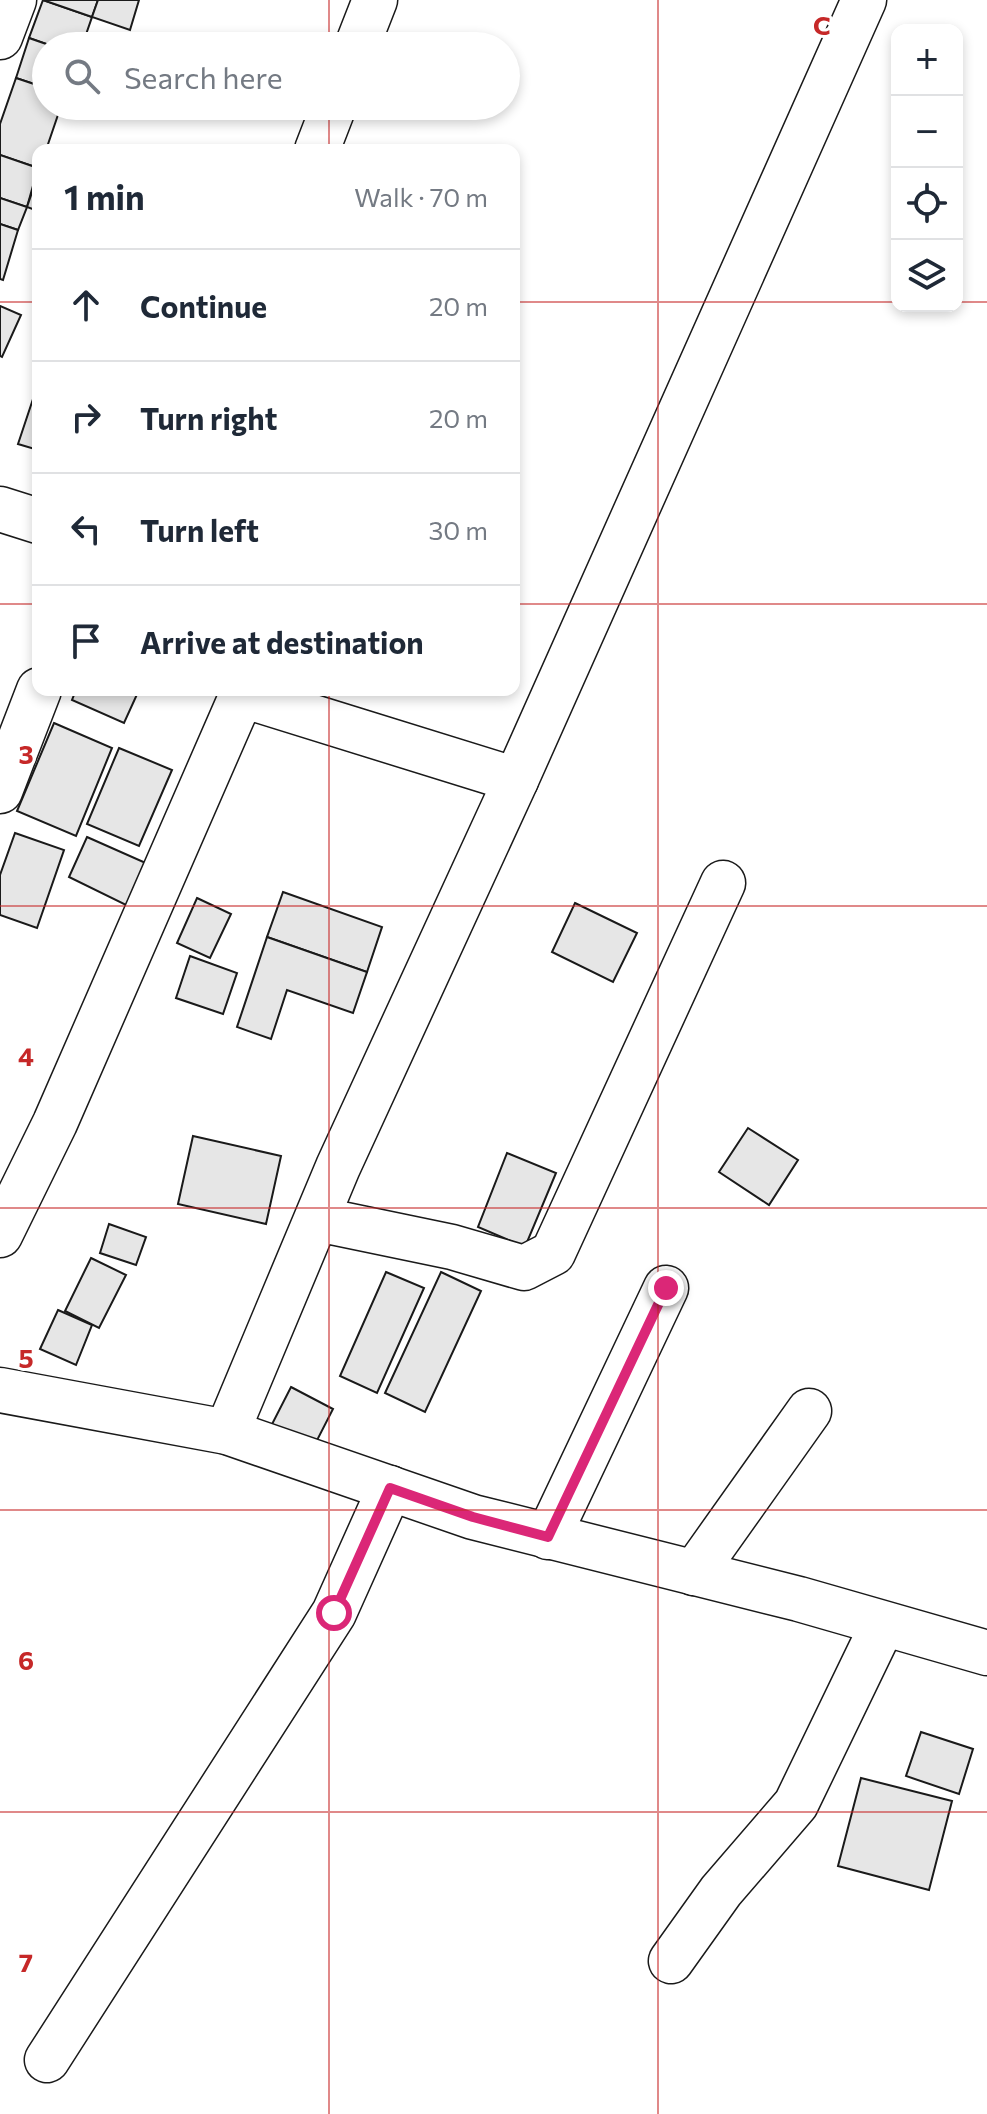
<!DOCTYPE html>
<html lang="en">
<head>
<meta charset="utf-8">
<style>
  :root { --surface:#fff; --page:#f2f2f3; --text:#1f2937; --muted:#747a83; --line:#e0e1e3 }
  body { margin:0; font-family:Commissioner,sans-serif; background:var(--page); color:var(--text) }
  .controls { position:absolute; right:24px; top:24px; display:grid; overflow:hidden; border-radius:16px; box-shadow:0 4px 12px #0003 }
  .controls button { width:72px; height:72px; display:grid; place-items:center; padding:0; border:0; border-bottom:2px solid var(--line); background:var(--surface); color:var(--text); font:40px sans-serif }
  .stop { position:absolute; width:24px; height:24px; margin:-18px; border:6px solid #db2777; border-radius:50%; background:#fff }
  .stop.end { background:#db2777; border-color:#fff; box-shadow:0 2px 8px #0008 }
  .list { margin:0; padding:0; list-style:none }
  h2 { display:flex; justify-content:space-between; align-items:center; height:104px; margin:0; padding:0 32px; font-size:34px }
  h2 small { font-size:26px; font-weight:400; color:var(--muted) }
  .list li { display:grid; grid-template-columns:52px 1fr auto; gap:24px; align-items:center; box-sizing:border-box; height:112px; padding:0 32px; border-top:2px solid var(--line) }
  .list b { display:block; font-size:30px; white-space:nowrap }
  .list em { font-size:26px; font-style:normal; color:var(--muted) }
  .icon { flex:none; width:44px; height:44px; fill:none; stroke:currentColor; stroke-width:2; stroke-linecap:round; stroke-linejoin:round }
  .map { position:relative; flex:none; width:987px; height:2114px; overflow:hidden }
  .search { position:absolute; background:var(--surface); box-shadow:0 4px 12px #0003; left:32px; top:32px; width:488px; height:88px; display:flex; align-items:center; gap:20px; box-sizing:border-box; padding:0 28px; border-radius:44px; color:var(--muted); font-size:30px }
  .panel { position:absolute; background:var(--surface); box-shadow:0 4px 12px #0003; left:32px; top:144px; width:488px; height:552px; border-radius:16px }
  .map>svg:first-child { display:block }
  .building { fill:#e6e6e6; stroke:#1a1a1a; stroke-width:2 }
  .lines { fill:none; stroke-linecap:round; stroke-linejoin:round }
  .minor-casing { stroke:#1a1a1a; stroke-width:47 }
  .minor { stroke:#fff; stroke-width:44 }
  .route { stroke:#db2777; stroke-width:10 }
  .grid { fill:none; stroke:#c62828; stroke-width:2; stroke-opacity:0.55 }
  .grid-label { font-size:26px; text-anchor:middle; font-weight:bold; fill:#c62828; stroke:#fff; stroke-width:6; stroke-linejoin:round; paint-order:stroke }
</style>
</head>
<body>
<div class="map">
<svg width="987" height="2114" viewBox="0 0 987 2114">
  <rect width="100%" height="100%" fill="#fff"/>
  <g class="building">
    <polygon points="43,0 92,17 82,46 52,46 29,38"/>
    <polygon points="43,0 98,0 92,17"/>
    <polygon points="98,0 139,0 130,30 92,17"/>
    <polygon points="29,38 52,46 46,46 46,88 16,78"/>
    <polygon points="16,78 46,88 46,106 61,106 46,150 38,150 38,168 0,155 0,124"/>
    <polygon points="0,155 38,168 27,207 0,198"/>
    <polygon points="38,175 38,211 27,207"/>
    <polygon points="0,198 27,207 18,230 0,224"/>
    <polygon points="0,224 18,230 3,280 0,279"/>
    <polygon points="0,306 21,315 2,357 0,356"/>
    <polygon points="38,384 38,450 18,444"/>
    <polygon points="76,690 139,690 124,723 72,700"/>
    <polygon points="54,723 112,748 76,836 17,811"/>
    <polygon points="119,748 172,770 139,846 87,824"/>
    <polygon points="15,833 64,850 37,928 0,915 0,875"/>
    <polygon points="87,837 148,864 128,906 69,877"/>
    <polygon points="283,892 382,927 367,972 267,937"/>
    <polygon points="197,898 231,914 210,958 177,943"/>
    <polygon points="575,903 637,933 613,982 552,952"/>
    <polygon points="267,937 367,972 353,1013 287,990 271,1039 237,1027"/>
    <polygon points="190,956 237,973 223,1014 176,998"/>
    <polygon points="748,1128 798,1160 769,1205 719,1172"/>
    <polygon points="193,1136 281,1156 266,1224 178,1204"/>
    <polygon points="507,1153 556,1173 525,1247 478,1227"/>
    <polygon points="109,1224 146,1237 136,1265 100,1253"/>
    <polygon points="91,1258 126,1275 99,1328 65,1311"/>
    <polygon points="386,1272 424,1288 377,1393 340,1376"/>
    <polygon points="441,1272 481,1291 425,1412 385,1393"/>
    <polygon points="58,1310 92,1325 76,1365 40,1349"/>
    <polygon points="291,1387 333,1409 310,1454 268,1432"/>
    <polygon points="921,1732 973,1749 959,1794 906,1776"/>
    <polygon points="861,1778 952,1801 929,1890 838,1866"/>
  </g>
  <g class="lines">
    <g class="minor-casing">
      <g id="minor">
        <polyline points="0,37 14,0"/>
        <polyline points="357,46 375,0"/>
        <polyline points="317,150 334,106"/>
        <polyline points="0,509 38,521"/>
        <polyline points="242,695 516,780"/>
        <polyline points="0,791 39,690"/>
        <polyline points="317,1219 452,1247 524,1268 553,1253 723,883"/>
        <polyline points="0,1235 55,1123 244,690"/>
        <polyline points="0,1390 227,1432 473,1517 799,1599 987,1653"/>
        <polyline points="227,1432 338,1167 516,780 864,0"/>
        <polyline points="548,1537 666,1288"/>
        <polyline points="694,1573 809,1411"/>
        <polyline points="671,1961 721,1891 796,1804 883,1624"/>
        <polyline points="47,2060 334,1613 390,1488"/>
      </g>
    </g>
    <use href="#minor" class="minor"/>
  </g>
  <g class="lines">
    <polyline class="route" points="334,1613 390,1488 473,1517 548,1537 666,1288"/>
  </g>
  <path class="grid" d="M329,0v46M658,0v2114M329,106v44M0,302h38M514,302h383M957,302h30M0,604h38M514,604h473M329,690v1424M0,906h987M0,1208h987M0,1510h987M0,1812h987"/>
  <g class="grid-label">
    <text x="822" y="35">C</text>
    <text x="26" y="764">3</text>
    <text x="26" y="1066">4</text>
    <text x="26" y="1368">5</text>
    <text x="26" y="1670">6</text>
    <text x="26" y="1972">7</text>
  </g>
</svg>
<div class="controls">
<button>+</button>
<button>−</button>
<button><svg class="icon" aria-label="locate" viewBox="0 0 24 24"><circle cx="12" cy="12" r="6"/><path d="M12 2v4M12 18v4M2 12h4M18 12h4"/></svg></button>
<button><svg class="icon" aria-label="layers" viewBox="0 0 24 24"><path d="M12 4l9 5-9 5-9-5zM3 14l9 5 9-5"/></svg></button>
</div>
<div class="stop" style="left:334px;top:1613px"></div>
<div class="stop end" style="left:666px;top:1288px"></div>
<div class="search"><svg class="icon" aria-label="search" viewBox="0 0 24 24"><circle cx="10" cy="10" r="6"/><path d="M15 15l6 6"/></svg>Search here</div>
<section class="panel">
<h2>1 min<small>Walk · 70 m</small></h2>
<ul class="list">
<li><svg class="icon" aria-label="ahead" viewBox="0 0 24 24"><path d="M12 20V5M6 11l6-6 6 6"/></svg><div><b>Continue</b></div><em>20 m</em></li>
<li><svg class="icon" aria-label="right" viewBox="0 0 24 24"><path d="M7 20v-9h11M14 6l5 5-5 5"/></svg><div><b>Turn right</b></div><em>20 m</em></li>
<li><svg class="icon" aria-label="left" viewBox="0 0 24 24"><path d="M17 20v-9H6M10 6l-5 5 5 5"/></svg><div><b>Turn left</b></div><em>30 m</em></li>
<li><svg class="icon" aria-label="arrive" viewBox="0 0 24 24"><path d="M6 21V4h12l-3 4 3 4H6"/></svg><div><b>Arrive at destination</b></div></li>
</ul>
</section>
</div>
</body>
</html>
